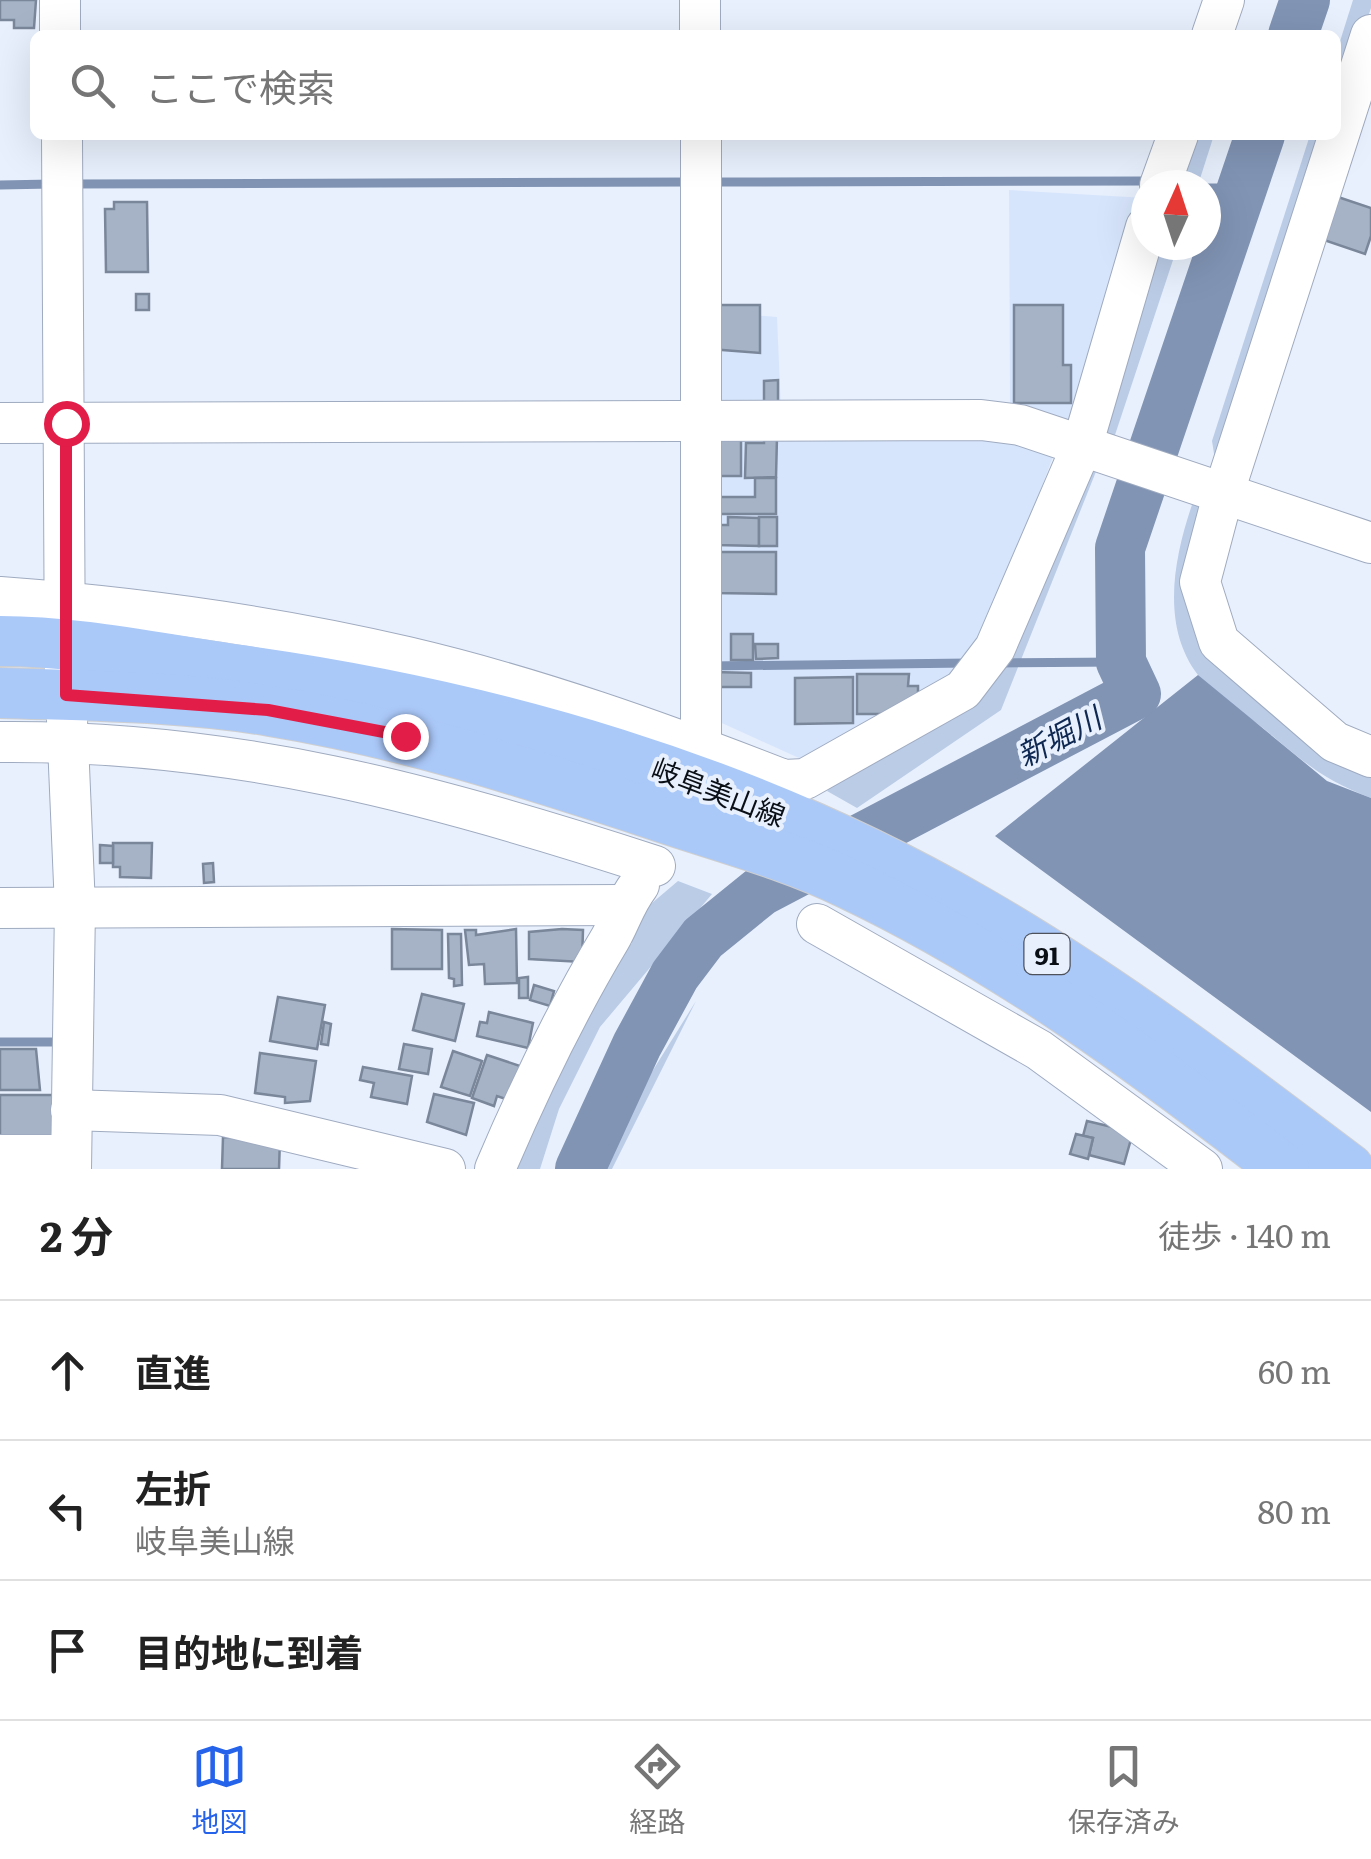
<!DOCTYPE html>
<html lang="ja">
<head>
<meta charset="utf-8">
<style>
  :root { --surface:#fff; --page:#f6f6f6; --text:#222; --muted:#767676; --line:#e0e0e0; --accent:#2563eb }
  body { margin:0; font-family:Literata,"Noto Sans JP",serif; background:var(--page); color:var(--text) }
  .compass { position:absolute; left:1131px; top:170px; width:90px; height:90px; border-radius:50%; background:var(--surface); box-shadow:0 10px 40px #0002; rotate:3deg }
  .stop { position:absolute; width:30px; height:30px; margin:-22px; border:8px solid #e11d48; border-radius:50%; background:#fff }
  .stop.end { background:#e11d48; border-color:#fff; box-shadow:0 2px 10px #0008 }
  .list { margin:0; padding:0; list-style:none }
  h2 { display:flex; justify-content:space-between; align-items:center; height:130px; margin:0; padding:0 40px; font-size:42px }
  h2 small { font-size:32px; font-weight:400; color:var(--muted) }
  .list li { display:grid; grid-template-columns:65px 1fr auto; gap:30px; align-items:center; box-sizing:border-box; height:140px; padding:0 40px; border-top:2px solid var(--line) }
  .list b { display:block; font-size:38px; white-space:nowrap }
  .list p { margin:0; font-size:32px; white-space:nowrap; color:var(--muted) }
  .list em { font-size:32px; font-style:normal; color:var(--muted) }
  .icon { flex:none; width:55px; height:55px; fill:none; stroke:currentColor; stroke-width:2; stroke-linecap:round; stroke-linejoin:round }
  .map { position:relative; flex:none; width:1371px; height:1169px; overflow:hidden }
  .search { position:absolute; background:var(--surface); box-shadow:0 10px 40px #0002; left:30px; right:30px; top:30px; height:110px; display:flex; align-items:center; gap:25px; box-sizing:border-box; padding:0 35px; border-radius:15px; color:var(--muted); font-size:38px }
  .sheet { height:550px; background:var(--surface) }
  nav { display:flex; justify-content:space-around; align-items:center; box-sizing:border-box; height:140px; border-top:2px solid var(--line); background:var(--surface); font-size:28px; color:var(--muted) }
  nav a { display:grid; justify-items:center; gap:5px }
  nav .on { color:var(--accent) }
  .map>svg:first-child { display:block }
  .built { fill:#d7e5fc }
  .green { fill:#bbcce7 }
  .water { fill:#8194b4 }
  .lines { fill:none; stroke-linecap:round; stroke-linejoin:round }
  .stream { stroke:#8194b4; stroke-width:9 }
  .river { stroke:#8194b4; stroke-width:50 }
  .building { fill:#a6b3c7; stroke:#7a869a; stroke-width:2.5 }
  .minor-casing { stroke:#9fabc0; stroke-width:42 }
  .major-casing { stroke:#cecfd0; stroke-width:52 }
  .minor { stroke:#fff; stroke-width:40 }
  .major { stroke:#aac8f8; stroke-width:50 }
  .route { stroke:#e11d48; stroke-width:12 }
  .labels { text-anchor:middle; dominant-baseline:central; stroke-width:8; stroke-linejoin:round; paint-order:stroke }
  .shield { fill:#e8f0fd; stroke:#4d525b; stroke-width:2.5 }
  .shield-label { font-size:25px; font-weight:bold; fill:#0a0f16 }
  .street-label { font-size:28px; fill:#0a0f16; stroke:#e8f0fd }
  .water-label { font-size:30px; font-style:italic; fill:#0f2852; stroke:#e8f0fd }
</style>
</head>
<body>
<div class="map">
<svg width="1371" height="1169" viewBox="0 0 1371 1169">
  <rect width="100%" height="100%" fill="#e8f0fd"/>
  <polygon class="built" points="1009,190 1146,198 1078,416 1054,454 983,644 947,680 810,763 713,719 706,311 777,317 781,410 1010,407"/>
  <g class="green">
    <polygon points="1353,0 1371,0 1371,8 1336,113 1336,54"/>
    <polygon points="1196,135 1214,135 1198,185 1180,185"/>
    <polygon points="1310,135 1329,135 1217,473 1212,441"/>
    <polygon points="1160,245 1178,245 1112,444 1102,440"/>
    <path d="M1087,462l12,2 -98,246 -144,98 -30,-17c41,-42 102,-54 149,-89z"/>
    <path d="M1194,499l15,7 -13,107 175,157v28c-50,-19 -68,-37 -108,-70 -20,-16 -49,-33 -65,-53 -39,-51 -23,-122 -4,-176z"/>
    <polygon points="678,881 712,894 600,1027 559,1109 540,1169 514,1169 580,1010 632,943 632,920"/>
    <polygon points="696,1001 612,1169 600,1169 609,1141"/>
  </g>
  <polygon class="water" points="1198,675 1327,781 1371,798 1371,1112 995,836"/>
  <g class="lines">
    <g class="stream">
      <polyline points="713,182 1152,181"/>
      <polyline points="73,184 692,182"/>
      <polyline points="0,185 52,184"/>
      <polyline points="1206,188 1242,188"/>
      <polyline points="1000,663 1121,662"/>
      <polyline points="710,666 969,663"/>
      <polyline points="0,1042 61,1042"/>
    </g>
    <g class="river">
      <polyline points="1293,35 1305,0"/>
      <polyline points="580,1169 637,1045 675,975 703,938 761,891 1136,694 1121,662 1120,548 1260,135"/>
    </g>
  </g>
  <g class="building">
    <polygon points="0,0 36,0 34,28 14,28 14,20 0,20"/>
    <polygon points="1335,196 1371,208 1371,236 1365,254 1321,239"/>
    <polygon points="114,202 147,202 148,272 106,272 105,209 114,209"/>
    <rect x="136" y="294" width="13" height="16"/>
    <polygon points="709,305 760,305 760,353 710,349"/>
    <polygon points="1014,305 1063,305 1063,365 1071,365 1071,403 1014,403"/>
    <polygon points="778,380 778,407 764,407 764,381"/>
    <polygon points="764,436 777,437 776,477 745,478 746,443 764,443"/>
    <rect x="713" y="437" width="28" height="39"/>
    <polygon points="755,478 776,478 776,514 709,514 709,497 755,497"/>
    <polygon points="728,517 759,518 759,546 716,545 716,525 728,525"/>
    <rect x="759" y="517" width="18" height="29"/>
    <polygon points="714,552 776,552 776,594 714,593"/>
    <rect x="731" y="634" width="22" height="26"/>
    <polygon points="755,644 778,644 778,658 756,659"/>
    <polygon points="714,672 751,673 751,687 714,687"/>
    <polygon points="857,674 909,674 908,686 918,686 918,706 901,714 857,714"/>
    <polygon points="853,677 853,723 795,724 795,678"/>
    <polygon points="113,843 152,843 151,878 120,877 120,867 113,867"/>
    <polygon points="100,845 113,846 113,863 100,863"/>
    <polygon points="213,863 214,882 204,883 203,864"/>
    <polygon points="392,929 442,930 442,969 392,969"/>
    <polygon points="516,929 517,983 485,984 484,964 469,965 465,930 476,930 476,935"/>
    <polygon points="562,929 583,930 582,962 529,959 529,932"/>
    <polygon points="448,934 461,934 462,985 454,986 454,979 449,978"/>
    <polygon points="528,977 528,998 519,998 519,978"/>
    <polygon points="534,985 554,991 550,1006 530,1000"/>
    <polygon points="422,994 464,1004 455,1041 413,1030"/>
    <polygon points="278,997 325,1005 317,1049 270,1041"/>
    <polygon points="489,1012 533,1023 528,1048 477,1036 480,1022 487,1023"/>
    <polygon points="324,1022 331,1024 328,1045 321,1044"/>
    <polygon points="404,1044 432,1049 428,1074 399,1069"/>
    <polygon points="0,1049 36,1049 40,1090 0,1090"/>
    <polygon points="453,1051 482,1061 470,1096 441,1087"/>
    <polygon points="260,1053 316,1061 310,1101 285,1103 285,1097 255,1093"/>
    <polygon points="487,1055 523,1067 512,1101 497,1096 494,1106 472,1098"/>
    <polygon points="363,1067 412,1076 407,1104 371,1097 374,1083 360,1080"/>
    <polygon points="434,1094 474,1103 466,1135 427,1122"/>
    <rect x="0" y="1095" width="53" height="43"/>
    <polygon points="1087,1121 1133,1132 1124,1164 1089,1155 1093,1138 1083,1136"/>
    <polygon points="1076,1134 1093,1138 1088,1159 1070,1154"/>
    <polygon points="223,1137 280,1139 279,1169 222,1169"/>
  </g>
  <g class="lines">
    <g class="minor-casing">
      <g id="minor">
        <polyline points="60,0 60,35"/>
        <polyline points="700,0 700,35"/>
        <polyline points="1212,35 1224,0"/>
        <polyline points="1371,35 1223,495 1200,582 1219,642 1335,742 1371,757"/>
        <polyline points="62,135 65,673 75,907 71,1169"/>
        <polyline points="1160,185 1178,135"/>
        <polyline points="0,423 981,420 1020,425 1371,543"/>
        <path d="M0,597c135,10 275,29 407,60 128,30 254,75 377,123l21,-1 158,-89 32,-42 87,-202 64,-219"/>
        <path d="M0,742c234,-2 435,52 655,124"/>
        <polyline points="701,754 701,135"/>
        <polyline points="0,908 623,905"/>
        <polyline points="817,924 1039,1050 1202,1169"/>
        <polyline points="71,1110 220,1115 445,1169"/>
        <polyline points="0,1155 70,1155"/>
        <path d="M495,1169c34,-80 70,-155 115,-230 11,-19 15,-36 29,-54"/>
      </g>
    </g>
    <g class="major-casing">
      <g id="major">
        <path d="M0,641c78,0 156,17 233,28 258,35 516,110 743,241 132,76 252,167 373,259"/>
        <path d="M0,693c90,3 182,3 271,18 130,21 254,61 379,102 67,23 135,40 199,71 158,75 298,179 435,285"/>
      </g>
    </g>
    <use href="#minor" class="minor"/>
    <use href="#major" class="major"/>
  </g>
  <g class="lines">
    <polyline class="route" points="66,423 66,695 268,710 405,736"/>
  </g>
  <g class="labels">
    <rect class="shield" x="1024.5" y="934" width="45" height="40" rx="8"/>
    <g class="shield-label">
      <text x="1047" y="954">91</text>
    </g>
    <g class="street-label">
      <text transform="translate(719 791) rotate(21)">岐阜美山線</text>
    </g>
    <g class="water-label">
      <text transform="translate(1058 735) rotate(-28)">新堀川</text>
    </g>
  </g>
</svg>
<svg class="compass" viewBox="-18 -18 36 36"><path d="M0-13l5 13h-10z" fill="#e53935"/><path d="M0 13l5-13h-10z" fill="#767676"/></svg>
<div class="stop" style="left:66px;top:423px"></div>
<div class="stop end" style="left:405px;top:736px"></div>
<div class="search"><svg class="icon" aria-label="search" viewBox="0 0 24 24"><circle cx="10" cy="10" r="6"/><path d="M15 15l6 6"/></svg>ここで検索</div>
</div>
<section class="sheet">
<h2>2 分<small>徒歩 · 140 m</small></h2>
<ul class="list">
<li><svg class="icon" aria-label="ahead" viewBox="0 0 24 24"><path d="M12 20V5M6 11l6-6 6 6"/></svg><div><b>直進</b></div><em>60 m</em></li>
<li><svg class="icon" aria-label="left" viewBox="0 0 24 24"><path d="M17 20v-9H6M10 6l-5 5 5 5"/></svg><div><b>左折</b><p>岐阜美山線</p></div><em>80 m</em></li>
<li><svg class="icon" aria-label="arrive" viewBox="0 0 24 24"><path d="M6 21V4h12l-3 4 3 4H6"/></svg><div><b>目的地に到着</b></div></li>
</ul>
</section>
<nav>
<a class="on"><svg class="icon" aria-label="map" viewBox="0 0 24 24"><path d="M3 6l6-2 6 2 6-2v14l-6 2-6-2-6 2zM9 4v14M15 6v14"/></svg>地図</a>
<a><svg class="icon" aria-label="directions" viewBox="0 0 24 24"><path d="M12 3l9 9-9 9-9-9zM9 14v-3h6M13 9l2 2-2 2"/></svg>経路</a>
<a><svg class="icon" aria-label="saved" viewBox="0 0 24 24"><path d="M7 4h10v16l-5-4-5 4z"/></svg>保存済み</a>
</nav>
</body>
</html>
